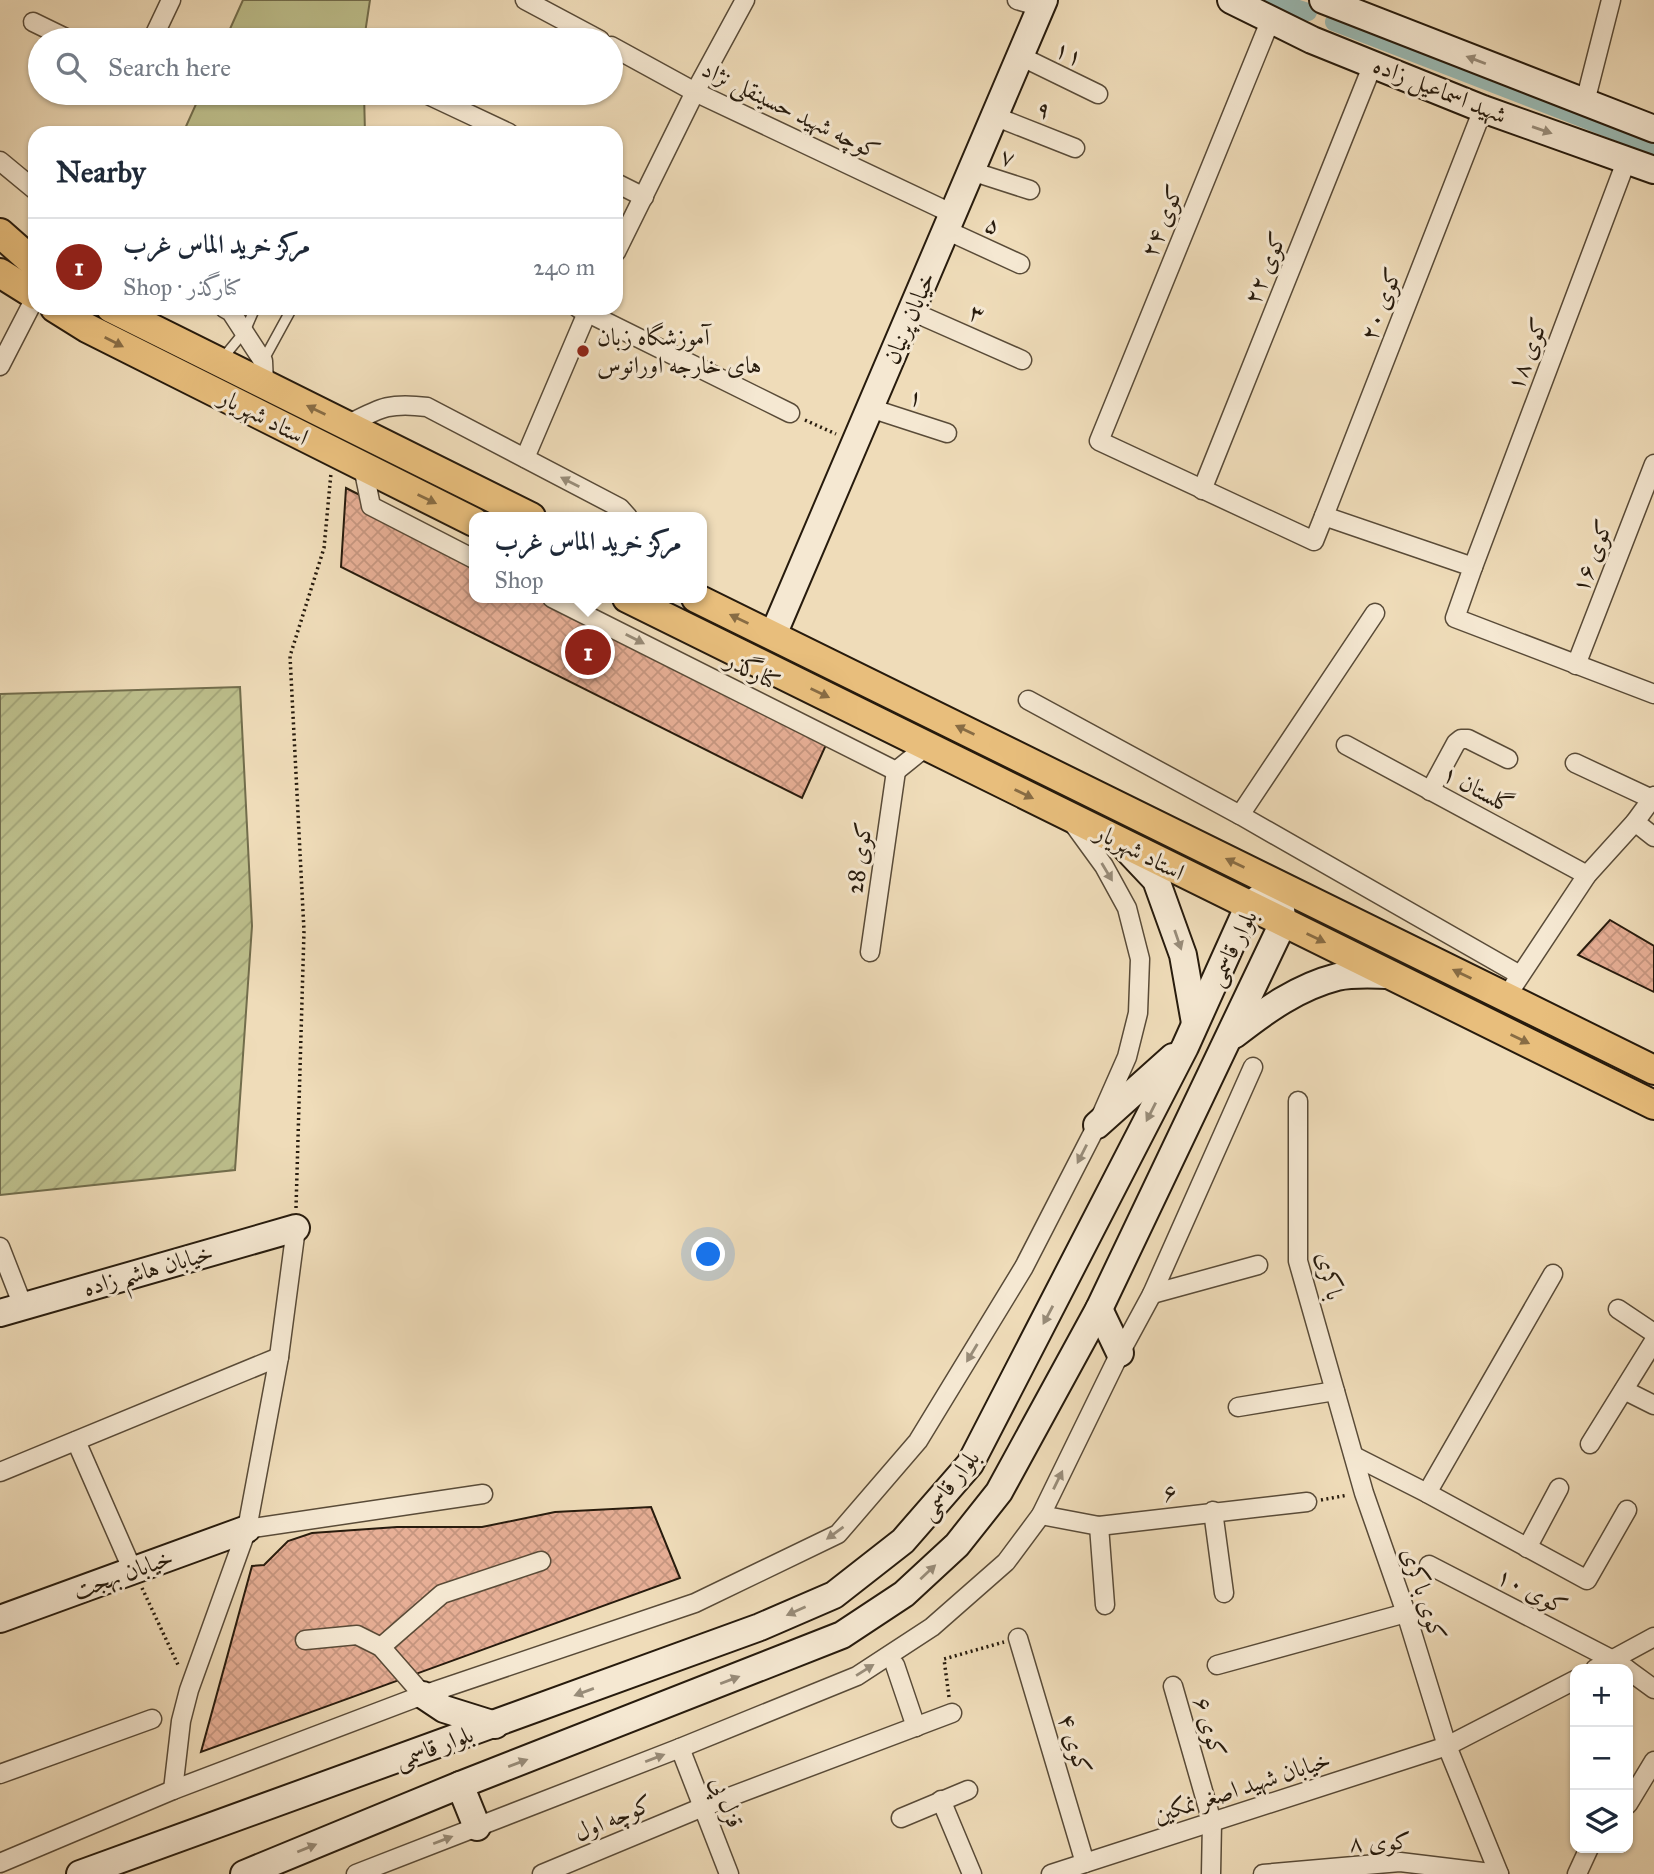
<!DOCTYPE html>
<html lang="en">
<head>
<meta charset="utf-8">
<style>
  :root { --surface:#fff; --page:#f2f2f3; --text:#1f2937; --muted:#747a83; --line:#e0e1e3; --accent:#8f2418 }
  body { margin:0; font-family:"IM FELL Great Primer",Amiri,serif; background:var(--page); color:var(--text) }
  .controls { position:absolute; right:21px; bottom:21px; display:grid; overflow:hidden; border-radius:14px; box-shadow:0 2px 5px #0004 }
  .controls button { width:63px; height:63px; display:grid; place-items:center; padding:0; border:0; border-bottom:2px solid var(--line); background:var(--surface); color:var(--text); font:35px sans-serif }
  .you { position:absolute; left:709px; top:1255px; width:24px; height:24px; margin:-18px; border:5px solid #fff; border-radius:50%; background:#1a73e8; box-shadow:0 0 0 10px #1a73e833 }
  .badge { display:grid; place-items:center; width:46px; height:46px; border-radius:50%; background:var(--accent); color:#fff; font-size:23px; font-weight:700 }
  .pin { position:absolute; translate:-50% -50%; border:4px solid #fff; box-shadow:0 2px 7px #0006 }
  .popup { position:absolute; left:469px; top:512px; width:238px; height:91px; box-sizing:border-box; display:grid; place-content:center; border-radius:14px; background:var(--surface); filter:drop-shadow(0 2px 5px #0005); font-size:23px; white-space:nowrap; color:var(--muted) }
  .popup b { font-size:26px; color:var(--text) }
  .popup::after { content:''; position:absolute; left:50%; top:100%; margin-left:-14px; border:14px solid transparent; border-top-color:var(--surface) }
  .list { margin:0; padding:0; list-style:none }
  h2 { display:flex; justify-content:space-between; align-items:center; height:91px; margin:0; padding:0 28px; font-size:30px }
  h2 small { font-size:23px; font-weight:400; color:var(--muted) }
  .list li { display:grid; grid-template-columns:46px 1fr auto; gap:21px; align-items:center; box-sizing:border-box; height:98px; padding:0 28px; border-top:2px solid var(--line) }
  .list b { display:block; font-size:26px; white-space:nowrap }
  .list p { margin:0; font-size:23px; white-space:nowrap; color:var(--muted) }
  .list em { font-size:23px; font-style:normal; color:var(--muted) }
  .icon { flex:none; width:38px; height:38px; fill:none; stroke:currentColor; stroke-width:2; stroke-linecap:round; stroke-linejoin:round }
  .map { position:relative; flex:none; width:1654px; height:1874px; overflow:hidden }
  .search { position:absolute; background:var(--surface); box-shadow:0 2px 5px #0004; left:28px; top:28px; width:595px; height:77px; display:flex; align-items:center; gap:18px; box-sizing:border-box; padding:0 24px; border-radius:38px; color:var(--muted); font-size:26px }
  .panel { position:absolute; background:var(--surface); box-shadow:0 2px 5px #0004; left:28px; top:126px; width:595px; height:189px; border-radius:21px }
  .map>svg:first-child { display:block }
  .park { fill:#bdbf8c; stroke:#726d4c; stroke-width:2 }
  .garden { fill:url(#garden-furrows); stroke:#726d4c; stroke-width:2 }
  .lines { fill:none; stroke-linecap:round; stroke-linejoin:round }
  .canal { stroke:#9abab4; stroke-width:18 }
  .building { fill:url(#building-cross-hatch); stroke:#271b0d; stroke-width:2 }
  .lane-casing { stroke:#594b38; stroke-width:12 }
  .street-casing { stroke:#594b38; stroke-width:21 }
  .secondary-casing { stroke:#271b0d; stroke-width:30 }
  .primary-casing { stroke:#271b0d; stroke-width:32 }
  .path { stroke:#271b0d; stroke-width:3.5; stroke-dasharray:2 3.5; stroke-linecap:butt }
  .lane { stroke:#f5e8d2; stroke-width:9 }
  .street { stroke:#f5e8d2; stroke-width:18 }
  .secondary { stroke:#f5e8d2; stroke-width:26 }
  .primary { stroke:#e8be7c; stroke-width:28 }
  .oneway { fill:#988c79 }
  .oneway2 { fill:#886c44 }
  .poi-dot { fill:#8f2418; stroke:#f5e8d2; stroke-width:2.5 }
  .labels { text-anchor:middle; dominant-baseline:central; stroke-width:6; stroke-linejoin:round; paint-order:stroke }
  .street-label { font-size:24px; fill:#271b0d; stroke:#f5e8d2 }
  .poi-label { font-size:24px; fill:#271b0d; stroke:#f5e8d2; text-anchor:start }
</style>
</head>
<body>
<div class="map">
<svg width="1654" height="1874" viewBox="0 0 1654 1874">
  <defs>
    <pattern id="garden-furrows" width="10" height="10" patternUnits="userSpaceOnUse" patternTransform="scale(1.75)"><rect width="10" height="10" fill="#bdbf8c"/><path d="M-1 1l2-2M0 10L10 0M9 11l2-2" fill="none" stroke="#a2a478"/></pattern>
    <pattern id="building-cross-hatch" width="8" height="8" patternUnits="userSpaceOnUse" patternTransform="scale(1.75)"><rect width="8" height="8" fill="#e7af96"/><path d="M0 0l8 8M0 8l8-8" fill="none" stroke="#c69680"/></pattern>
  </defs>
  <rect width="100%" height="100%" fill="#efdcb9"/>
  <filter id="stains"><feTurbulence type="fractalNoise" baseFrequency=".00286" numOctaves="4"/><feColorMatrix values="0 0 0 0 .2 0 0 0 0 .09 0 0 0 0 .02 0 0 0 .5 -.17"/></filter>
  <radialGradient id="worn" r=".72"><stop offset=".6" stop-color="#630" stop-opacity="0"/><stop offset="1" stop-color="#630" stop-opacity=".3"/></radialGradient>
  <g class="park">
    <polygon points="243,0 370,0 364,40 225,40"/>
    <polygon points="201,93 364,93 365,133 183,133"/>
  </g>
  <polygon class="garden" points="240,687 252,926 235,1170 0,1195 0,694"/>
  <g class="lines">
    <g class="canal">
      <polyline points="1270,0 1308,12"/>
      <polyline points="1334,22 1654,146"/>
    </g>
  </g>
  <g class="building">
    <polygon points="346,488 474,553 474,598 561,598 830,736 802,798 341,567"/>
    <polygon points="1610,920 1654,946 1654,992 1578,955"/>
    <polygon points="651,1507 680,1578 201,1752 252,1566 264,1565 288,1541 312,1533 397,1527 482,1527 555,1512"/>
  </g>
  <g class="lines">
    <g class="lane-casing">
      <g id="lane">
        <polyline points="222,359 245,331 255,308"/>
        <polyline points="263,361 292,308"/>
      </g>
    </g>
    <g class="street-casing">
      <g id="street">
        <polyline points="525,0 600,40"/>
        <polyline points="1017,0 1041,7"/>
        <polyline points="1271,19 1099,441 1314,541 1324,516 1473,567 1455,618 1654,694"/>
        <polyline points="33,22 70,40"/>
        <polyline points="152,40 171,0"/>
        <polyline points="611,46 695,92 953,214"/>
        <polyline points="1020,56 1098,94"/>
        <polyline points="424,93 509,133"/>
        <polyline points="1585,102 1611,0"/>
        <polyline points="994,116 1075,148"/>
        <polyline points="0,161 35,190"/>
        <polyline points="971,171 1030,190"/>
        <polyline points="616,183 644,197"/>
        <polyline points="946,230 1020,264"/>
        <polyline points="616,252 695,92 745,0"/>
        <polyline points="224,308 231,312 263,361 264,384"/>
        <polyline points="578,308 790,413"/>
        <polyline points="911,311 1022,360"/>
        <polyline points="0,366 35,298"/>
        <polyline points="870,408 947,433"/>
        <path d="M347,425c33,-17 42,-23 80,-18l193,101 8,9"/>
        <polyline points="525,458 589,308"/>
        <polyline points="363,467 371,506 474,559"/>
        <polyline points="1202,490 1369,74 1376,64"/>
        <polyline points="1324,516 1483,109"/>
        <polyline points="1473,567 1627,159"/>
        <polyline points="552,598 896,771 927,746"/>
        <polyline points="1576,665 1654,464"/>
        <polyline points="1028,700 1240,815 1520,975"/>
        <polyline points="1346,745 1587,875"/>
        <polyline points="1575,763 1652,799"/>
        <polyline points="1430,791 1456,743 1461,739 1468,739 1508,759"/>
        <polyline points="1240,815 1375,613"/>
        <polyline points="1635,822 1654,837"/>
        <polyline points="870,952 896,771"/>
        <polyline points="1514,985 1587,875 1635,822 1654,796"/>
        <polyline points="1298,1101 1298,1261 1364,1493 1406,1613 1447,1746 1499,1874"/>
        <polyline points="0,1247 23,1306"/>
        <polyline points="1152,1294 1258,1265"/>
        <polyline points="1618,1309 1654,1333"/>
        <polyline points="1624,1390 1654,1405"/>
        <polyline points="1238,1407 1335,1391"/>
        <polyline points="76,1441 133,1571"/>
        <polyline points="1590,1444 1654,1341"/>
        <polyline points="1354,1456 1427,1493 1587,1580 1627,1510"/>
        <polyline points="0,1472 279,1357"/>
        <polyline points="1427,1493 1553,1274"/>
        <polyline points="1213,1511 1224,1593"/>
        <polyline points="1041,1515 1099,1526 1307,1502"/>
        <polyline points="1099,1526 1105,1605"/>
        <polyline points="247,1529 483,1494"/>
        <polyline points="1527,1548 1559,1488"/>
        <polyline points="1429,1565 1613,1660 1627,1669"/>
        <polyline points="1018,1638 1085,1863"/>
        <polyline points="305,1640 357,1635 381,1647 423,1695"/>
        <polyline points="381,1647 442,1594 541,1561"/>
        <polyline points="895,1665 916,1727"/>
        <polyline points="1217,1665 1406,1613"/>
        <polyline points="1595,1669 1654,1637"/>
        <polyline points="1628,1670 1654,1689"/>
        <polyline points="1173,1686 1212,1822 1211,1874"/>
        <polyline points="680,1748 729,1874"/>
        <polyline points="0,1774 152,1719"/>
        <polyline points="173,1790 181,1721 189,1690 247,1529 279,1357 296,1228"/>
        <polyline points="941,1800 972,1874"/>
        <polyline points="1628,1804 1654,1761"/>
        <polyline points="901,1818 968,1790"/>
        <polyline points="0,1863 173,1790 423,1695 695,1603 838,1534 918,1441 1024,1267 1097,1125 1127,1057 1138,1013 1140,959 1127,908 1104,866 1072,822"/>
        <polyline points="356,1874 680,1748 857,1676 932,1627 1006,1562 1041,1515 1120,1353 1152,1294 1253,1067"/>
        <polyline points="542,1874 703,1807 952,1713"/>
        <polyline points="1051,1874 1447,1746 1575,1680"/>
        <polyline points="1263,1874 1400,1862 1499,1874"/>
        <polyline points="1577,1874 1589,1848"/>
      </g>
    </g>
    <g class="secondary-casing">
      <g id="secondary">
        <polyline points="1231,0 1312,40 1483,109 1654,170"/>
        <polyline points="1323,0 1654,129"/>
        <polyline points="773,635 1044,0"/>
        <polyline points="1123,845 1156,880 1183,955 1195,1023"/>
        <path d="M1234,1035c32,-25 64,-48 103,-58 17,-4 38,-2 55,-2"/>
        <polyline points="1097,1125 1173,1057"/>
        <polyline points="1099,1309 1120,1353"/>
        <polyline points="0,1313 296,1228"/>
        <polyline points="0,1619 247,1529"/>
        <polyline points="423,1695 444,1709 495,1725"/>
        <polyline points="460,1785 477,1827"/>
        <polyline points="80,1874 760,1627 834,1595 903,1541 970,1464 1185,1047 1248,907 1277,884 1283,923 1099,1309 999,1492 957,1545 904,1594 842,1635 460,1785 244,1874"/>
      </g>
    </g>
    <g class="primary-casing">
      <g id="primary">
        <polyline points="0,233 35,264"/>
        <polyline points="0,273 35,295"/>
        <polyline points="55,308 87,328 474,522"/>
        <polyline points="111,308 531,517"/>
        <polyline points="627,598 1654,1105"/>
        <polyline points="696,598 1654,1070"/>
      </g>
    </g>
    <g class="path">
      <polyline points="805,420 836,434"/>
      <polyline points="296,1208 304,931 290,656 324,548 331,473"/>
      <polyline points="1321,1500 1348,1495"/>
      <polyline points="142,1588 179,1667"/>
      <polyline points="949,1697 944,1659 1004,1642"/>
    </g>
    <use href="#lane" class="lane"/>
    <use href="#street" class="street"/>
    <use href="#secondary" class="secondary"/>
    <use href="#primary" class="primary"/>
  </g>
  <defs><path id="oneway-solid" d="M-6-.8H1V-3.2L6.5 0L1 3.2V.8H-6Z" transform="scale(1.75)"/></defs>
  <g class="oneway">
    <use href="#oneway-solid" transform="translate(1476 60) rotate(-159)"/>
    <use href="#oneway-solid" transform="translate(1542 130) rotate(19)"/>
    <use href="#oneway-solid" transform="translate(570 482) rotate(-153)"/>
    <use href="#oneway-solid" transform="translate(635 639) rotate(27)"/>
    <use href="#oneway-solid" transform="translate(1107 872) rotate(59)"/>
    <use href="#oneway-solid" transform="translate(1178 940) rotate(71)"/>
    <use href="#oneway-solid" transform="translate(1151 1112) rotate(117)"/>
    <use href="#oneway-solid" transform="translate(1082 1154) rotate(117)"/>
    <use href="#oneway-solid" transform="translate(1048 1315) rotate(118)"/>
    <use href="#oneway-solid" transform="translate(972 1353) rotate(121)"/>
    <use href="#oneway-solid" transform="translate(1058 1480) rotate(-64)"/>
    <use href="#oneway-solid" transform="translate(835 1533) rotate(144)"/>
    <use href="#oneway-solid" transform="translate(928 1572) rotate(-43)"/>
    <use href="#oneway-solid" transform="translate(796 1611) rotate(156)"/>
    <use href="#oneway-solid" transform="translate(865 1670) rotate(-32)"/>
    <use href="#oneway-solid" transform="translate(730 1680) rotate(-21)"/>
    <use href="#oneway-solid" transform="translate(584 1692) rotate(160)"/>
    <use href="#oneway-solid" transform="translate(655 1758) rotate(-21)"/>
    <use href="#oneway-solid" transform="translate(518 1763) rotate(-21)"/>
    <use href="#oneway-solid" transform="translate(443 1840) rotate(-21)"/>
    <use href="#oneway-solid" transform="translate(307 1848) rotate(-22)"/>
  </g>
  <g class="oneway2">
    <use href="#oneway-solid" transform="translate(114 342) rotate(27)"/>
    <use href="#oneway-solid" transform="translate(316 410) rotate(-154)"/>
    <use href="#oneway-solid" transform="translate(427 499) rotate(26)"/>
    <use href="#oneway-solid" transform="translate(739 619) rotate(-154)"/>
    <use href="#oneway-solid" transform="translate(820 693) rotate(26)"/>
    <use href="#oneway-solid" transform="translate(965 730) rotate(-154)"/>
    <use href="#oneway-solid" transform="translate(1024 794) rotate(26)"/>
    <use href="#oneway-solid" transform="translate(1235 863) rotate(-154)"/>
    <use href="#oneway-solid" transform="translate(1316 938) rotate(26)"/>
    <use href="#oneway-solid" transform="translate(1462 974) rotate(-154)"/>
    <use href="#oneway-solid" transform="translate(1520 1039) rotate(26)"/>
  </g>
  <circle class="poi-dot" cx="583" cy="351" r="7"/>
  <g class="labels">
    <g class="street-label">
      <text transform="translate(1069 53) rotate(26)">۱۱</text>
      <text transform="translate(1440 90) rotate(22)">شهید اسماعیل زاده</text>
      <text transform="translate(1044 109) rotate(22)">۹</text>
      <text transform="translate(791 110) rotate(26)">کوچه شهید حسینقلی نژاد</text>
      <text transform="translate(1008 157) rotate(18)">۷</text>
      <text transform="translate(1162 221) rotate(-68)">کوی ۲۴</text>
      <text transform="translate(993 225) rotate(25)">۵</text>
      <text transform="translate(1265 268) rotate(-68)">کوی ۲۲</text>
      <text transform="translate(1381 304) rotate(-69)">کوی ۲۰</text>
      <text transform="translate(977 313) rotate(24)">۳</text>
      <text transform="translate(909 318) rotate(-67)">خیابان پرنیان</text>
      <text transform="translate(1527 354) rotate(-69)">کوی ۱۸</text>
      <text transform="translate(916 397) rotate(18)">۱</text>
      <text transform="translate(264 417) rotate(27)">استاد شهریار</text>
      <text transform="translate(1592 556) rotate(-69)">کوی ۱۶</text>
      <text transform="translate(753 671) rotate(27)">کنارگذر</text>
      <text transform="translate(1478 789) rotate(28)">۱ گلستان</text>
      <text transform="translate(1140 852) rotate(27)">استاد شهریار</text>
      <text transform="translate(859 858) rotate(-82)">کوی 28</text>
      <text transform="translate(1232 948) rotate(-63)">بلوار قاسمی</text>
      <text transform="translate(148 1270) rotate(-16)">خیابان هاشم زاده</text>
      <text transform="translate(1330 1276) rotate(77)">باکری</text>
      <text transform="translate(949 1485) rotate(-52)">بلوار قاسمی</text>
      <text transform="translate(1170 1492) rotate(-7)">۶</text>
      <text transform="translate(123 1574) rotate(-20)">خیابان بهجت</text>
      <text transform="translate(1532 1591) rotate(27)">کوی ۱۰</text>
      <text transform="translate(1424 1594) rotate(72)">کوی باکری</text>
      <text transform="translate(1210 1727) rotate(74)">کوی ۶</text>
      <text transform="translate(1075 1744) rotate(73)">کوی ۴</text>
      <text transform="translate(434 1747) rotate(-20)">بلوار قاسمی</text>
      <text transform="translate(1242 1787) rotate(-18)">خیابان شهید اصغر نمکین</text>
      <text transform="translate(727 1802) rotate(69)">قزل پی</text>
      <text transform="translate(613 1818) rotate(-23)">کوچه اول</text>
      <text transform="translate(1380 1842) rotate(-2)">کوی ۸</text>
    </g>
    <g class="poi-label">
      <text x="597" y="337">آموزشگاه زبان<tspan x="597" dy="28">های خارجه اورانوس</tspan></text>
    </g>
  </g>
  <rect width="100%" height="100%" filter="url(#stains)"/>
  <rect width="100%" height="100%" fill="url(#worn)"/>
</svg>
<div class="controls">
<button>+</button>
<button>−</button>
<button><svg class="icon" aria-label="layers" viewBox="0 0 24 24"><path d="M12 4l9 5-9 5-9-5zM3 14l9 5 9-5"/></svg></button>
</div>
<div class="you"></div>
<div class="pin badge" style="left:588px;top:652px">1</div>
<div class="popup"><b>مرکز خرید الماس غرب</b>Shop</div>
<div class="search"><svg class="icon" aria-label="search" viewBox="0 0 24 24"><circle cx="10" cy="10" r="6"/><path d="M15 15l6 6"/></svg>Search here</div>
<section class="panel">
<h2>Nearby<small></small></h2>
<ul class="list">
<li><span class="badge">1</span><div><b>مرکز خرید الماس غرب</b><p>Shop · کنارگذر</p></div><em>240 m</em></li>
</ul>
</section>
</div>
</body>
</html>
